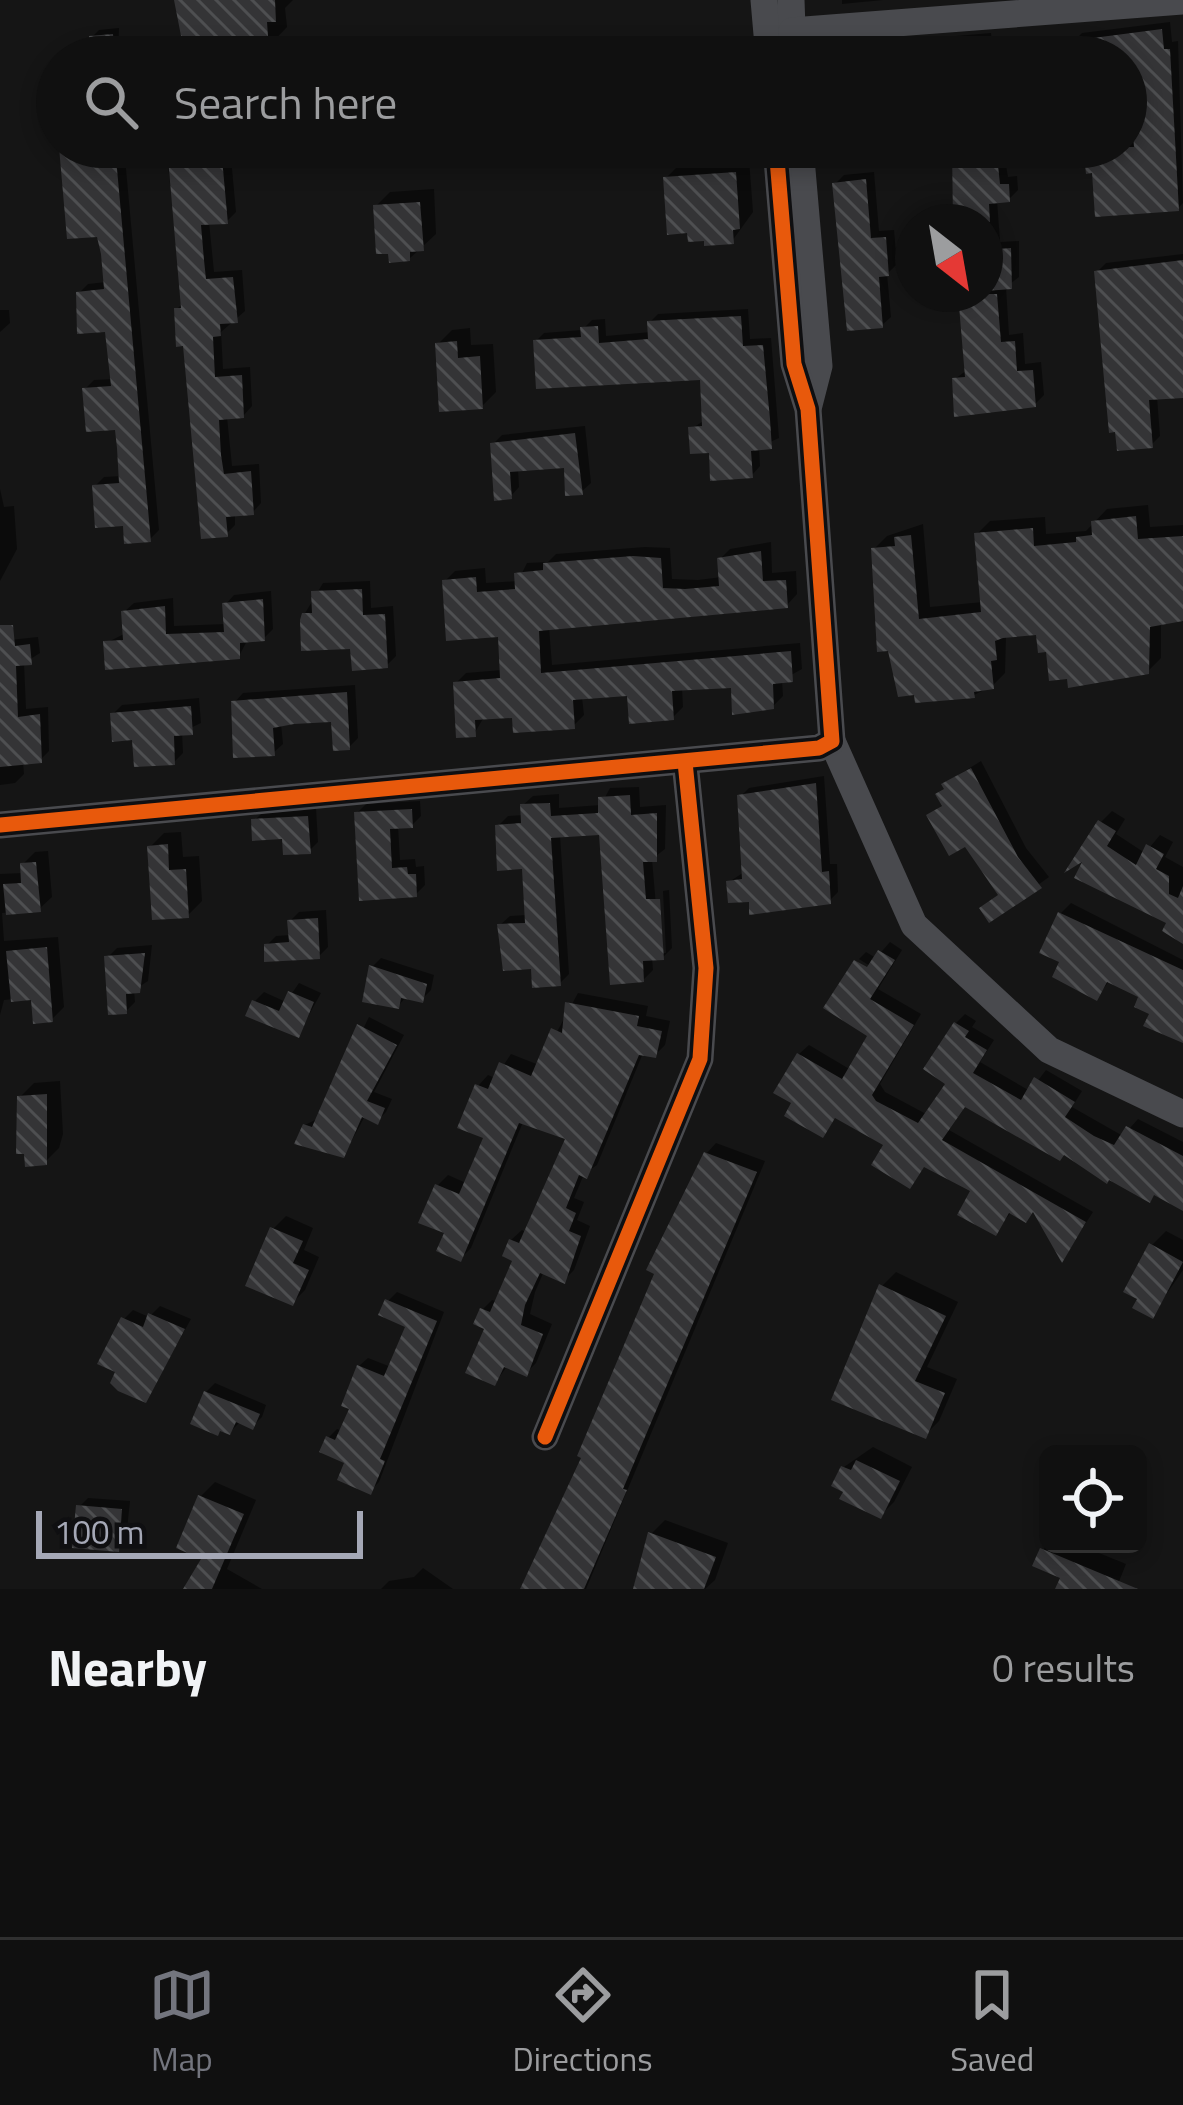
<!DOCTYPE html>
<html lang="en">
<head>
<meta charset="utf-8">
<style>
  :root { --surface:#101010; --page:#191919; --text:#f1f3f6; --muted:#9c9d9f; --line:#303030; --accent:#73757e }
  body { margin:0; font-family:"Titillium Web",sans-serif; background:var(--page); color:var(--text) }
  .controls { position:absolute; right:36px; bottom:36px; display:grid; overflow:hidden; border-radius:18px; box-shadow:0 6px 18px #0003 }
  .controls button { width:108px; height:108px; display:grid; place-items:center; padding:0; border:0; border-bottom:3px solid var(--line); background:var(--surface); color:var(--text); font:60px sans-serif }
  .compass { position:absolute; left:895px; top:204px; width:108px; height:108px; border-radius:50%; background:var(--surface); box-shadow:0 6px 18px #0003; rotate:149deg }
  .scale { position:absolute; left:36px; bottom:30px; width:327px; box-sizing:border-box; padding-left:12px; border:6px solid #a5a8b6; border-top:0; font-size:33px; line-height:42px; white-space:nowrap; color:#a5a8b6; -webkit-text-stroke:9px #0f0f11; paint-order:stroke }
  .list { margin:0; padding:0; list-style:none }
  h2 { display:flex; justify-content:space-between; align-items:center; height:156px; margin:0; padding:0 48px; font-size:51px }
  h2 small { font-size:39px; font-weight:400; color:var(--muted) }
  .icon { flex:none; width:66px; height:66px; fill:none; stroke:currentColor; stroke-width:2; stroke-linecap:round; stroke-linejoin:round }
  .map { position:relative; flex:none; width:1183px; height:1589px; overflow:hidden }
  .search { position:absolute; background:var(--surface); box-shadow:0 6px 18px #0003; left:36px; right:36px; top:36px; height:132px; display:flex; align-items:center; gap:30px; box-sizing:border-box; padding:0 42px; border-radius:66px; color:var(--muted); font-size:45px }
  .sheet { height:348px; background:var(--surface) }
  nav { display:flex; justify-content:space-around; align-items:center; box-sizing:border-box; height:168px; border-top:3px solid var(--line); background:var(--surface); font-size:33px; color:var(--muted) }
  nav a { display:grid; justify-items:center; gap:6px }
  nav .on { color:var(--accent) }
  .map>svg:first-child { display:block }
  .shadow { fill:#0007 }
  .building { fill:url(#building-back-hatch) }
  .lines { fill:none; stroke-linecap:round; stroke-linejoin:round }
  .street { stroke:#494a4e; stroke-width:27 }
  .cycleway-casing { stroke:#0f0f11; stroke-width:22 }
  .cycleway { stroke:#e8590c; stroke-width:15 }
</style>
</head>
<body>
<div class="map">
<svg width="1183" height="1589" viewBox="0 0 1183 1589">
  <defs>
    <pattern id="building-back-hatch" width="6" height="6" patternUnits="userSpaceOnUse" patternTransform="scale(3)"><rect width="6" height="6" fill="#343436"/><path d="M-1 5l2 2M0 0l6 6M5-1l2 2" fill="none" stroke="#4e4f51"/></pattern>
  </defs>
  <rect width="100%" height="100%" fill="#151515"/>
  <g class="shadow">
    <polygon points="179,0 293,0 285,8 287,27 268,47"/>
    <polygon points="842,0 883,0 842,4"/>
    <polygon points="1170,22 1172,42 1178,41 1183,203 1178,208 1098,214 1088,147 1126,147 1126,57 1075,57 1073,42 1082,33"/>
    <polygon points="119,28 118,57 94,57 92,37 99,30"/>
    <polygon points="991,33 993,57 948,57 947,46 956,36"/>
    <polygon points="62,147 124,147 159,530 150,539 125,523 95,486 104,477 122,476 117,427 85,389 94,380 113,379 108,329 79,293 88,284 106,282 100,233"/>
    <polygon points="166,147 230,147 236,212 227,221 209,222 214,272 242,270 245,311 221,332 223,369 250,367 252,406 243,416 227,417 232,466 259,464 261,503 252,513 235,514 235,525 226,534 177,309 183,303"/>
    <polygon points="859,147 910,147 900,157 860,161"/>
    <polygon points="955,147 1003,147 1008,177 1017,176 1018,190 1009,199 997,200 1000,242 1019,241 1019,277 1006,287 1009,335 1023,333 1025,364 1041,362 1044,395 1035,404 955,379 967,370 963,294 985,294 985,222 959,222"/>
    <polygon points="749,159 753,212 732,241 666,178 680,164"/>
    <polygon points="874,172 879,231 894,230 897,264 887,274 891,317 882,325 835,184 844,175"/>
    <polygon points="434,189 436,234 409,259 376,206 390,192"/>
    <polygon points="1183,254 1183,395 1157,397 1160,436 1151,445 1097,272 1106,263"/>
    <polygon points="748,309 750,339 771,338 779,438 759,447 760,466 752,475 711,450 691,429 705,420 703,377 536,341 544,333 582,330 592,320 605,319 606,336 651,332 650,322 658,314"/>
    <polygon points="0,310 9,310 10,323 0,332"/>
    <polygon points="470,328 471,345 493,344 496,392 482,406 438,344 452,330"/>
    <polygon points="585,426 591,483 581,492 566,465 518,469 519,487 510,497 493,444 502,435"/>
    <polygon points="0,489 4,507 14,506 17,549 0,581"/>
    <polygon points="1148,505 1150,527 1183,525 1183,618 1161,622 1161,658 1148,671 1071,685 1039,631 1006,636 1005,673 992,686 974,695 918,700 874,549 887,536 923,524 930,607 983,602 977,534 990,521 1045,517 1046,534 1086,531 1107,509"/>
    <polygon points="771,542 772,573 796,571 797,594 787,605 549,627 552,665 800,643 802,669 782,680 783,696 773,706 734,684 682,688 683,707 673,717 630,693 582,697 584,715 573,726 515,715 484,717 474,734 456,683 466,673 502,670 500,634 445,581 455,571 485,568 486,583 518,581 527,563 548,562 556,554 645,547 670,548 672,579 698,580 722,577 720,559 730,549"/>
    <polygon points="370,581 371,608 393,606 396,656 387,665 304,615 323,583"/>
    <polygon points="271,591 273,629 264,638 248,639 239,656 106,643 126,633 124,612 134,603 173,598 174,626 226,624 225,605 234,595"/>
    <polygon points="38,637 40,653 24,663 26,709 48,707 49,751 40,760 23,762 24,774 15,783 0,785 0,641"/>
    <polygon points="355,685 358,738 349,747 334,719 281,724 283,744 273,753 234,703 243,693"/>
    <polygon points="199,698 201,723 182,732 183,753 174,762 135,737 113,714 122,705"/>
    <polygon points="981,761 1026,848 1049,877 990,919 1001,893 966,843 929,816 944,804 944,784"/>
    <polygon points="824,776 830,864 837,864 838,892 829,901 751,898 729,882 744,872 740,797 749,788"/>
    <polygon points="639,787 640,807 666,805 665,849 652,859 660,953 666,953 663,891 669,890 672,948 663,957 652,958 653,970 643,980 601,832 560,835 569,974 560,983 533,966 500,925 510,916 527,915 525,866 498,826 508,816 524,815 523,805 533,796 559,794 559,808 601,805 610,788"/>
    <polygon points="420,801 421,816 412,825 398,826 400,860 415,859 416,867 424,866 425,885 416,894 361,898 357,813 366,804"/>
    <polygon points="316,808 318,842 309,851 254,821 263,812"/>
    <polygon points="1112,811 1125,819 1116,834 1145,853 1160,835 1173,842 1165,857 1183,867 1183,941 1170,921 1078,877 1101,822"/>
    <polygon points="181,832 183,857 199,856 202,901 188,915 150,847 164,833"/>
    <polygon points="48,851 52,897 39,909 2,913 4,941 58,937 64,1007 52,1019 34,997 4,1000 0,1015 0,874 23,873 23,864 35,852"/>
    <polygon points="1071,903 1183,960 1183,1040 1142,995 1110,980 1097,997 1063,961 1061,913"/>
    <polygon points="326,910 328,947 319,956 267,945 276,936 291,935 290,921 299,912"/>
    <polygon points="890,942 902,950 878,989 921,1014 880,1084 885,1092 928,1115 949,1083 956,1023 965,1014 976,1021 972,1027 994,1040 980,1062 1030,1091 1046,1070 1082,1091 1072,1107 1123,1136 1138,1119 1183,1142 1183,1207 967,1104 949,1130 1093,1212 1063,1258 1035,1210 1026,1219 1012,1211 995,1233 974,1190 926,1164 910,1185 887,1144 837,1116 822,1134 795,1102 799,1054 809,1045 851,1070 872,1035 827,1007 881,973 859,959 866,952 876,958"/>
    <polygon points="152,945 148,981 134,990 135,1002 126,1011 108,957 117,948"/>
    <polygon points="381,958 434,975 431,990 422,999 407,996 398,1006 372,967"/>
    <polygon points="299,983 321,993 298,1035 255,1001 264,992 286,1002"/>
    <polygon points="578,993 648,1006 646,1016 670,1021 665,1045 655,1055 643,1053 597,1165 584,1174 574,1198 584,1202 577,1220 590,1226 574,1270 564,1280 544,1271 535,1292 530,1314 552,1324 536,1363 526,1373 508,1365 495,1383 482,1310 492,1300 498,1302 516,1259 511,1240 522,1230 527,1233 569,1138 523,1122 471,1248 461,1258 447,1232 437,1186 448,1175 466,1183 487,1137 478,1086 488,1075 495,1078 511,1054 539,1065"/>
    <polygon points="369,1017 404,1035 374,1092 392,1099 386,1112 377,1121 365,1116 344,1155 305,1125 319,1118"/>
    <polygon points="60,1081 63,1134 59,1148 45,1162 20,1097 34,1083"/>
    <polygon points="716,1143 765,1161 586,1589 538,1589 706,1154"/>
    <polygon points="286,1216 313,1228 304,1250 319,1257 305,1290 292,1303 273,1229"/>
    <polygon points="1166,1231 1183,1240 1183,1270 1152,1315 1152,1245"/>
    <polygon points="896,1272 958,1302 927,1367 957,1379 939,1421 925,1435 882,1286"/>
    <polygon points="397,1292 444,1312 379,1482 370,1491 328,1438 337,1429 343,1431 353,1408 359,1366 368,1358 391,1367 409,1325 388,1301"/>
    <polygon points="160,1306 191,1319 146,1400 119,1370 124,1319 133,1310 149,1317"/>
    <polygon points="215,1383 266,1405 262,1417 253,1426 239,1423 230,1432 206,1392"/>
    <polygon points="873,1447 912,1467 894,1502 880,1516 844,1467"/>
    <polygon points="215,1482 256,1500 227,1569 262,1589 186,1589 205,1558 201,1496"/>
    <polygon points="88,1498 130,1501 126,1539 117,1549 79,1507"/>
    <polygon points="665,1520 728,1543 715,1580 705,1589 636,1589 651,1534"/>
    <polygon points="1048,1544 1077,1544 1126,1564 1116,1589 1059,1589 1064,1576 1043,1550"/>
    <polygon points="423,1568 453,1589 381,1589 389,1581 414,1577"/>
  </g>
  <g class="building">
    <polygon points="174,0 275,0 276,22 267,22 269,50 195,54 195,45 183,46"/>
    <polygon points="1162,29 1164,49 1170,49 1179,211 1095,217 1092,173 1086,174 1083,147 1134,147 1127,57 1071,57 1070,41"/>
    <polygon points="113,34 115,57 91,57 89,36"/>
    <polygon points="59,147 115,147 151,542 124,544 123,526 95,528 92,485 119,483 117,448 115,430 86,432 82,388 111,386 105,332 77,334 76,292 104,289 101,254 97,237 67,239"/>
    <polygon points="167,147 221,147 228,224 201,225 204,260 206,279 233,277 238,323 220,324 221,336 213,337 215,377 242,375 244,418 219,420 221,455 224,474 251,471 254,515 226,517 228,537 201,539 183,346 176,347 174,308 181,308"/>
    <polygon points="952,147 992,147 993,157 997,156 1000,184 1009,184 1010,202 989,204 990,222 953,222"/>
    <polygon points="736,172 740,229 733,230 734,244 704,246 704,241 688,242 687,233 667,235 663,177"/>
    <polygon points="866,179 871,238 886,237 889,276 879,277 883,328 847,331 832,183"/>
    <polygon points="420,202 424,251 410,252 410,261 389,263 388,254 376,254 373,205"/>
    <polygon points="1011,248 1012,289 985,291 985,250"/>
    <polygon points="1183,260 1183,398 1149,400 1153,448 1117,451 1115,432 1109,433 1094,271"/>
    <polygon points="958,294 997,294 1001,342 1015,341 1017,371 1033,370 1036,407 954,417 952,378 965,377"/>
    <polygon points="741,316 743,346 763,345 770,419 772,449 751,451 753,478 710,481 709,453 690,454 688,427 702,426 700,380 536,389 533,340 581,337 580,327 598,326 599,343 648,339 647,321"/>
    <polygon points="457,341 458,358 480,356 483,409 439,412 435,343"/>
    <polygon points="575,433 583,495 565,496 564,468 510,472 512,499 494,501 490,443"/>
    <polygon points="1136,516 1138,539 1183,536 1183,621 1150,627 1149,674 1068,688 1067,679 1049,681 1046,652 1038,653 1036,635 1003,638 995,641 997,660 991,661 994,689 974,692 975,698 915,703 914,695 898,697 888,651 877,652 871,548 895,546 894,537 911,535 919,619 981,612 974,533 1033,528 1034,546 1076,542 1076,537 1092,535 1091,521"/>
    <polygon points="761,551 763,581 786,580 788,608 539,631 541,673 791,651 793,682 773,684 774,709 732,715 731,688 672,691 674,720 629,724 627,696 573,700 575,729 513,733 512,718 475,720 476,737 456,738 453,682 500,678 498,637 446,641 442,580 476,577 477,592 515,589 514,573 543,570 543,563 633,556 661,558 663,588 685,589 719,586 717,558"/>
    <polygon points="362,589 363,615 385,614 388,668 352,671 350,649 301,651 300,620 302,613 312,613 311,591"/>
    <polygon points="263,599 265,641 240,643 240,659 105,670 103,641 123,640 121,611 165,606 166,634 224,632 222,603"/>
    <polygon points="0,625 13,625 15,646 30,644 32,665 16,666 18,717 40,714 42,763 0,767"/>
    <polygon points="347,692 350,750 333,751 331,722 294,724 273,728 275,756 233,758 231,701"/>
    <polygon points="191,706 193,735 174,736 175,765 134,767 132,740 112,742 110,713"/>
    <polygon points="971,768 1018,857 1042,888 989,923 979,908 998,895 965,847 949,856 926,815 942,806 935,794 944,789 941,784"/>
    <polygon points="816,783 822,872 829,871 831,904 749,915 749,902 728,903 726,881 742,879 737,795"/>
    <polygon points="630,795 631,815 657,813 657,862 643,862 646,899 660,899 664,960 643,961 644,982 610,985 599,835 551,838 561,986 532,988 531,969 503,971 497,924 525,923 522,869 497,871 495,825 521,823 520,804 550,803 551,816 598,813 598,797"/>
    <polygon points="412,809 413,828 390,829 392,868 407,867 408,874 416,874 417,897 359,901 354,812"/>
    <polygon points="308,816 311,854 283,855 282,839 252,841 251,819"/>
    <polygon points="1098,820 1116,831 1107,846 1136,865 1146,844 1164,854 1156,869 1169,876 1169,894 1178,898 1183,886 1183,944 1162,931 1166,923 1074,878 1082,862 1064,873"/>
    <polygon points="168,844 169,870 186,869 189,918 152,920 147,846"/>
    <polygon points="36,862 41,912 6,915 3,884 21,883 20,863"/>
    <polygon points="1058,912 1183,970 1183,1043 1143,1026 1149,1014 1134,1007 1138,997 1107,982 1097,1001 1052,977 1059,962 1039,953"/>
    <polygon points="318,918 320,959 264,962 264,944 289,942 287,920"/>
    <polygon points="47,947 53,1022 33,1024 31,1000 11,1002 6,951"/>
    <polygon points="878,950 895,960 870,999 914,1025 872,1095 876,1101 918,1123 945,1084 923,1069 954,1022 969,1031 965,1037 987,1050 973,1073 1021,1100 1034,1077 1075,1102 1065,1117 1094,1136 1114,1145 1126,1126 1183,1156 1183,1211 1154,1195 1150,1203 1109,1180 1107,1184 1064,1155 1060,1161 965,1107 942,1140 1086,1222 1062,1263 1033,1212 1026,1223 1009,1213 996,1236 957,1215 970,1191 924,1167 910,1189 871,1165 883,1145 835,1118 823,1138 784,1116 791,1103 773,1093 797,1053 842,1079 867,1036 823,1008 854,960 867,967"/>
    <polygon points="145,953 140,993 126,994 127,1014 108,1015 104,956"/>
    <polygon points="369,965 427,984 423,1003 401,998 399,1009 362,1002"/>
    <polygon points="288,991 314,1002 299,1038 245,1016 252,1000 279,1011"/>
    <polygon points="565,1002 639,1016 637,1026 662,1031 656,1058 639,1055 587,1179 579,1175 566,1208 576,1213 569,1231 581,1236 565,1284 540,1273 525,1305 521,1325 543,1334 527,1377 504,1367 495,1386 465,1373 484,1329 473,1324 480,1308 490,1312 512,1261 502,1256 509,1239 519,1243 565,1139 519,1123 461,1262 436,1251 444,1233 418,1223 435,1184 459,1194 483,1138 457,1128 475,1084 488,1089 499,1062 531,1076 551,1028 562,1033"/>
    <polygon points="357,1024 397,1045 367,1101 385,1108 378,1125 362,1117 344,1158 294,1144 303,1124 312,1127"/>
    <polygon points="47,1094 47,1165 25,1167 24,1154 16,1154 17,1096"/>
    <polygon points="704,1152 757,1172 623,1489 627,1490 584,1589 520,1589 581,1458 577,1456 654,1274 646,1270"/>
    <polygon points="270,1227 303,1241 293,1263 309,1270 293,1306 245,1286"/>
    <polygon points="1149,1243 1183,1262 1153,1319 1132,1308 1137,1299 1123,1292"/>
    <polygon points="879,1284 946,1316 915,1381 945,1393 926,1439 831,1400"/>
    <polygon points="385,1299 437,1321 380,1459 385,1461 371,1495 337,1480 344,1463 319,1452 326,1436 335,1440 349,1409 341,1406 357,1365 384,1376 405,1327 378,1315"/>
    <polygon points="148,1313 185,1329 146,1403 118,1391 110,1383 115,1372 97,1364 121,1317 143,1327"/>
    <polygon points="204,1391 260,1414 253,1430 236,1422 230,1435 220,1431 218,1436 190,1424"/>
    <polygon points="856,1460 900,1481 881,1519 839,1499 843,1492 831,1486 841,1466 851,1470"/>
    <polygon points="198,1495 244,1514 212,1589 183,1589 201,1559 176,1548"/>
    <polygon points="76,1505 122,1509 119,1552 72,1548"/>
    <polygon points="648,1532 716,1557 704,1589 633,1589"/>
    <polygon points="1040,1548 1138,1589 1055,1589 1060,1578 1032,1566"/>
  </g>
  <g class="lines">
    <g class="street">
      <polyline points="764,0 769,57"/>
      <polyline points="791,0 793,57"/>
      <polyline points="792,31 1183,1"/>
      <polyline points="800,147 819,366 809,405"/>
      <polyline points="832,741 914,925 1049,1050 1183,1114"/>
      <polyline points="0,825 819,748 832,741 808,409 794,364 776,147"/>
      <polyline points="545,1437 700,1059 706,968 685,762"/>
    </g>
    <g class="cycleway-casing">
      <g id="cycleway">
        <polyline points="0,825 819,748 832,741 808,409 794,364 776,147"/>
        <polyline points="545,1437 700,1059 706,968 685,762"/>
      </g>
    </g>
    <use href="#cycleway" class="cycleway"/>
  </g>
</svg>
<div class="controls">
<button><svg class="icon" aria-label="locate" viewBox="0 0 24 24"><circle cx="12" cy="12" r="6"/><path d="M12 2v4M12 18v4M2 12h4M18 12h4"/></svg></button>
</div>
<svg class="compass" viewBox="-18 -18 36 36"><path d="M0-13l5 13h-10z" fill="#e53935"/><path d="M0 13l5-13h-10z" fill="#9c9d9f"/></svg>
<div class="scale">100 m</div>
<div class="search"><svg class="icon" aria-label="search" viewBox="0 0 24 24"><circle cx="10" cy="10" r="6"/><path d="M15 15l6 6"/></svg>Search here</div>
</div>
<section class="sheet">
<h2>Nearby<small>0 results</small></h2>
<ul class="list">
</ul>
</section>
<nav>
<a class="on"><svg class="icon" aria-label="map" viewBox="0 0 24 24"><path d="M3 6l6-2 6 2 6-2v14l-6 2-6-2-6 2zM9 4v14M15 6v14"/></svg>Map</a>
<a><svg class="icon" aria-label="directions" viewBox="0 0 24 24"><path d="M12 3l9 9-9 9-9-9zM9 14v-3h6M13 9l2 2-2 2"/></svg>Directions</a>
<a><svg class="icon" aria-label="saved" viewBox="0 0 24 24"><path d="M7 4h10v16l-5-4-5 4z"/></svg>Saved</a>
</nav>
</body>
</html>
